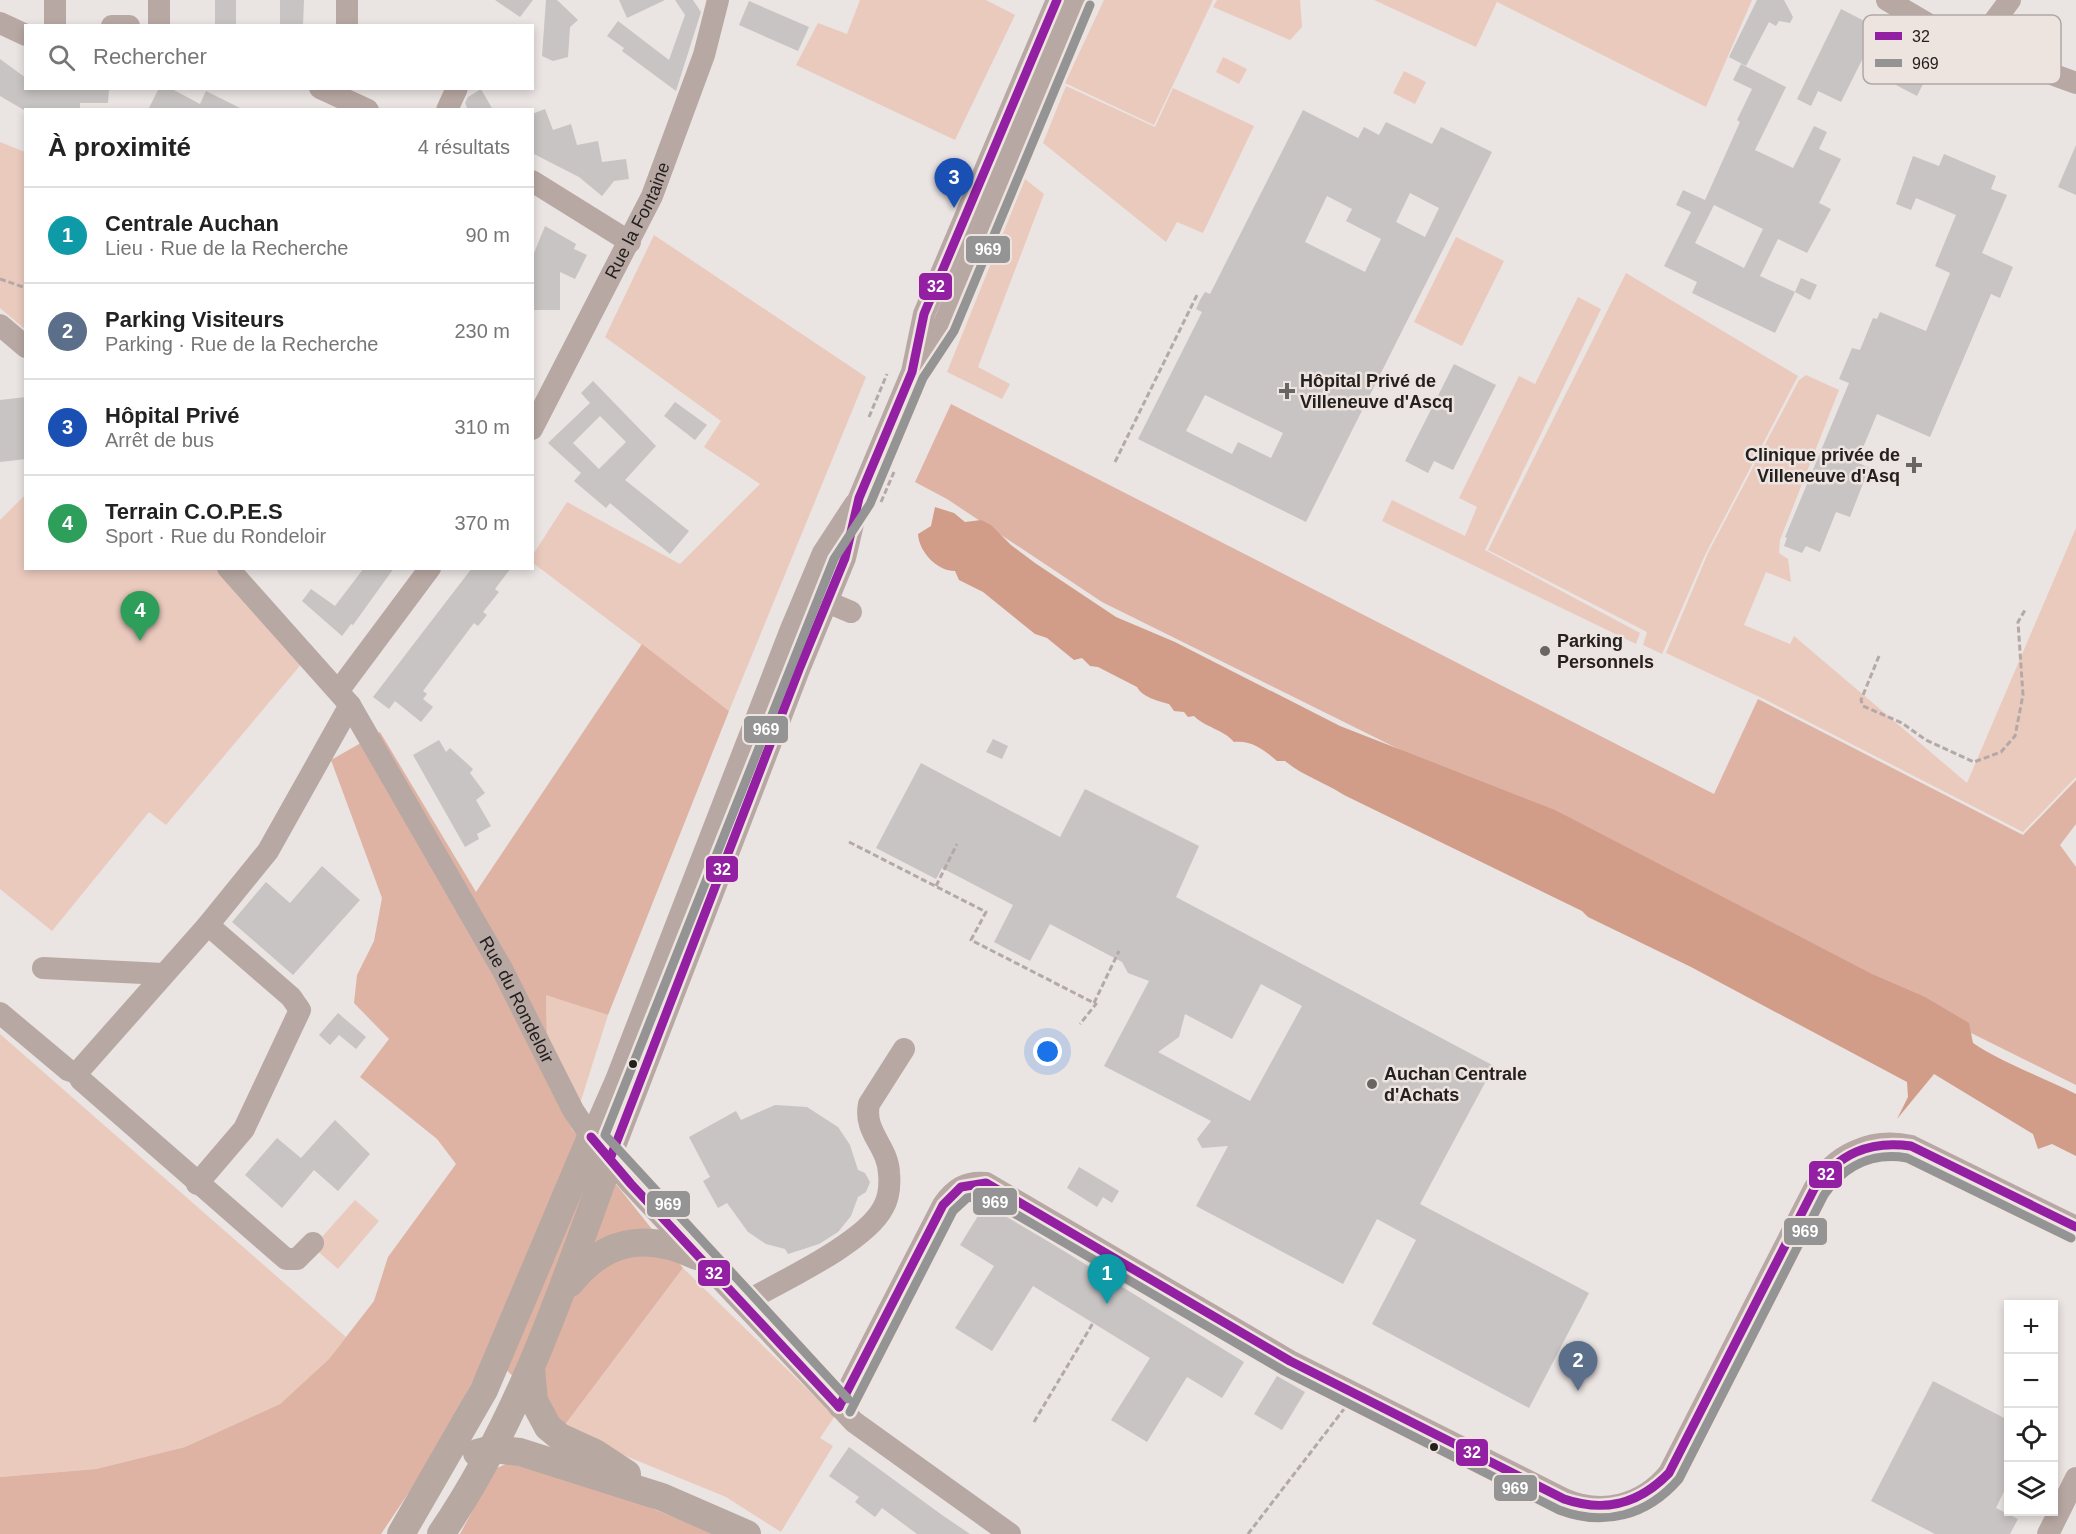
<!DOCTYPE html>
<html lang="fr">
<head>
<meta charset="utf-8">
<style>
  :root { --surface:#fff; --page:#f2f2f2; --text:#222; --muted:#767676; --line:#e0e0e0; --accent:#696563 }
  body { margin:0; font-family:Helvetica,sans-serif; background:var(--page); color:var(--text) }
  .controls { position:absolute; right:18px; bottom:18px; display:grid; overflow:hidden; border-radius:0px; box-shadow:0 3px 9px #0003 }
  .controls button { width:54px; height:54px; display:grid; place-items:center; padding:0; border:0; border-bottom:2px solid var(--line); background:var(--surface); color:var(--text); font:30px sans-serif }
  .you { position:absolute; left:1048px; top:1052px; width:21px; height:21px; margin:-15px; border:4px solid #fff; border-radius:50%; background:#1a73e8; box-shadow:0 0 0 9px #1a73e833 }
  .badge { display:grid; place-items:center; width:39px; height:39px; border-radius:50%; background:var(--accent); color:#fff; font-size:20px; font-weight:700 }
  .pin { position:absolute; translate:-50% -50px; filter:drop-shadow(0 2px 3px #0008) }
  .pin::after { content:''; position:absolute; top:32px; width:21px; height:18px; background:inherit; clip-path:polygon(0 0,100% 0,50% 100%) }
  .list { margin:0; padding:0; list-style:none }
  h2 { display:flex; justify-content:space-between; align-items:center; height:78px; margin:0; padding:0 24px; font-size:26px }
  h2 small { font-size:20px; font-weight:400; color:var(--muted) }
  .list li { display:grid; grid-template-columns:39px 1fr auto; gap:18px; align-items:center; box-sizing:border-box; height:96px; padding:0 24px; border-top:2px solid var(--line) }
  .list b { display:block; font-size:22px; white-space:nowrap }
  .list p { margin:0; font-size:20px; white-space:nowrap; color:var(--muted) }
  .list em { font-size:20px; font-style:normal; color:var(--muted) }
  .icon { flex:none; width:33px; height:33px; fill:none; stroke:currentColor; stroke-width:2; stroke-linecap:round; stroke-linejoin:round }
  .map { position:relative; flex:none; width:2076px; height:1534px; overflow:hidden }
  .search { position:absolute; background:var(--surface); box-shadow:0 3px 9px #0003; left:24px; top:24px; width:510px; height:66px; display:flex; align-items:center; gap:15px; box-sizing:border-box; padding:0 21px; border-radius:0px; color:var(--muted); font-size:22px }
  .panel { position:absolute; background:var(--surface); box-shadow:0 3px 9px #0003; left:24px; top:108px; width:510px; height:462px; border-radius:0px }
  .map>svg:first-child { display:block }
  .green { fill:#ebcabe }
  .forest { fill:#deb3a3 }
  .water { fill:#d19d89 }
  .building { fill:#c8c4c3; fill-rule:evenodd }
  .lines { fill:none; stroke-linecap:round; stroke-linejoin:round }
  .path { stroke:#b4a9a6; stroke-width:3; stroke-dasharray:6 3; stroke-linecap:butt }
  .minor { stroke:#b8a8a3; stroke-width:22 }
  .major { stroke:#b7a8a1; stroke-width:28 }
  .bus-1-casing { stroke:#ede3df; stroke-width:14 }
  .bus-2-casing { stroke:#ede3df; stroke-width:14 }
  .bus-1 { stroke:#9320a3; stroke-width:9 }
  .bus-2 { stroke:#959494; stroke-width:9 }
  .poi-dot { fill:#696563; stroke:#ede3df; stroke-width:2 }
  .bus-dot { fill:#24201f; stroke:#ede3df; stroke-width:2 }
  .labels { text-anchor:middle; dominant-baseline:central; stroke-width:5; stroke-linejoin:round; paint-order:stroke }
  .street-label { font-size:18px; fill:#24201f; stroke:#ede3df }
  .poi-label { font-size:18px; font-weight:bold; fill:#24201f; stroke:#ede3df; text-anchor:start }
  .key { fill:#ede3df; stroke:#b1a8a5; stroke-width:1.5 }
  .key-label { font-size:16px; fill:#24201f }
  .line-badge { stroke:#ede3df; stroke-width:2 }
  .badge-label { font-size:16px; text-anchor:middle; font-weight:bold; fill:#fff }
</style>
</head>
<body>
<div class="map">
<svg width="2076" height="1534" viewBox="0 0 2076 1534">
  <rect width="100%" height="100%" fill="#eae4e2"/>
  <g class="green">
    <polygon points="860,0 986,0 1015,15 955,140 796,65 818,23 847,34"/>
    <polygon points="1104,0 1213,0 1154,125 1065,83"/>
    <polygon points="1217,0 1300,0 1302,27 1290,40 1213,7"/>
    <polygon points="1374,0 1752,0 1706,107 1497,2 1476,47"/>
    <polygon points="1223,57 1247,69 1239,84 1216,72"/>
    <polygon points="1404,71 1426,82 1415,104 1393,93"/>
    <polygon points="1066,86 1155,127 1173,88 1254,126 1203,233 1177,222 1166,242 1043,143"/>
    <polygon points="0,142 25,152 25,329 0,308"/>
    <polygon points="1025,179 1044,194 978,367 1010,384 1002,399 947,372"/>
    <polygon points="654,235 866,377 729,711 533,563 532,556 567,502 680,564 760,484 704,447 721,421 605,337"/>
    <polygon points="1456,237 1504,261 1462,346 1414,322"/>
    <polygon points="1626,273 1798,376 1705,555 1662,654 1643,645 1647,632 1488,550"/>
    <polygon points="1578,297 1601,309 1485,550 1640,633 1636,644 1382,521 1392,500 1465,536 1477,507 1459,498 1519,376 1535,384"/>
    <polygon points="1806,375 1839,390 1780,540 1779,553 1788,559 1791,582 1766,572 1744,625 1790,644 1794,636 1967,783 2076,528 2076,777 2023,832 1766,700 1666,653 1708,553 1799,380"/>
    <polygon points="25,495 26,568 235,569 314,649 166,825 149,812 52,931 0,889 0,520"/>
    <polygon points="546,994 608,1015 572,1129 548,1083"/>
    <polygon points="0,1034 346,1337 329,1359 280,1404 185,1447 96,1469 0,1477"/>
    <polygon points="355,1200 379,1221 338,1269 313,1247"/>
    <polygon points="683,1268 835,1416 820,1438 833,1446 781,1532 726,1497 594,1443 564,1426"/>
  </g>
  <g class="forest">
    <polygon points="951,404 1714,794 1758,699 2023,835 2076,780 2076,824 2060,845 2076,867 2076,1085 1102,602 947,499 915,482"/>
    <polygon points="642,644 729,711 608,1015 546,995 548,1083 572,1129 683,1268 564,1426 488,1352 432,1458 381,1534 0,1534 0,1477 96,1469 185,1447 280,1404 329,1359 374,1301 388,1257 456,1164 437,1139 360,1077 389,1039 354,1003 357,975 374,941 382,898 331,760 380,732 476,892"/>
    <polygon points="508,1463 607,1490 715,1534 460,1534 495,1469"/>
  </g>
  <path class="water" d="M935,507l19,6 11,9 16,-2 10,5 20,20 24,18 81,54 59,25 165,84 215,84 317,164 53,23 44,26 4,20c30,20 69,34 103,51v62l-24,-12 -14,5 -5,-15 -99,-60 -37,45 11,-22 -1,-15 -216,-115 -103,-50 -6,-6 -238,-116c-20,-13 -41,-19 -59,-34h-8c-13,-11 -25,-21 -43,-19 -11,-13 -28,-14 -40,-26l-6,1 -4,-5 -10,-1 -5,-7c-11,-3 -27,-7 -32,-17l-39,-20 -8,-1 -8,-8 -8,2 -27,-22 -12,-4 -52,-42 -24,-12 -4,-9c-18,0 -36,-19 -37,-37l13,-8z"/>
  <g class="building">
    <rect x="215" y="0" width="21" height="26"/>
    <polygon points="280,0 304,0 303,26 280,26"/>
    <polygon points="495,0 533,0 520,17"/>
    <polygon points="546,0 557,0 578,20 570,27 568,57 553,61 542,56"/>
    <polygon points="619,0 665,0 627,18"/>
    <polygon points="675,0 693,0 701,12 676,91 622,51 624,48 607,36 618,21 669,60 685,15"/>
    <polygon points="1757,0 1784,0 1793,17 1790,23 1779,21 1776,26 1769,22 1746,66 1729,57"/>
    <polygon points="749,1 809,27 798,51 739,25"/>
    <polygon points="1841,9 1878,28 1841,102 1818,91 1811,106 1797,99"/>
    <polygon points="1897,51 1931,68 1917,96 1896,85 1899,80 1886,74"/>
    <polygon points="0,59 26,78 26,88 109,88 108,103 80,103 80,110 24,110 0,96"/>
    <path d="M1741,64l45,23 -31,63 38,18 21,-42 13,6 -8,17 22,10 -22,44 12,6 -24,44 -29,-14 -18,37 35,16 6,-14 16,7 -7,15 -15,-8 -20,41 -83,-40 5,-11 -33,-16 27,-54 -15,-7 7,-15 22,10 35,-78 -3,-2 15,-31 -19,-9zM1714,205l49,24 -19,39 -49,-25z"/>
    <polygon points="159,88 170,88 200,104 206,91 244,110 148,110"/>
    <polygon points="481,89 493,110 468,110 465,103 468,97"/>
    <polygon points="545,109 553,130 571,124 577,145 598,141 602,162 626,159 629,179 614,181 602,196 579,177 532,153 532,114"/>
    <path d="M1303,110l55,28 6,-11 15,8 7,-13 46,22 9,-17 51,25 -186,370 -168,-83 64,-127 -6,-3 4,-9 5,-8 5,2zM1410,193l29,15 -14,29 -29,-15zM1327,196l25,13 -6,12 35,18 -16,33 -60,-30zM1205,395l78,38 -12,25 -33,-16 -6,12 -46,-23z"/>
    <polygon points="2076,145 2076,195 2058,187"/>
    <polygon points="1944,154 1996,176 1991,189 2007,195 1982,253 2013,267 2000,298 1991,294 1930,437 1877,414 1857,462 1869,468 1850,517 1836,512 1820,552 1806,546 1802,553 1784,546 1787,538 1785,537 1849,383 1839,379 1852,348 1860,350 1873,318 1877,319 1880,312 1926,331 1950,273 1935,266 1956,215 1916,198 1911,210 1896,204 1913,156 1939,166"/>
    <polygon points="545,226 576,244 574,249 587,255 575,279 560,272 560,310 533,310 532,258"/>
    <polygon points="1454,364 1496,385 1453,470 1434,461 1428,473 1405,461"/>
    <path d="M593,381l63,65 -31,34 64,51 -19,23 -60,-51 -4,5 -32,-27 7,-8 -33,-30 42,-40 -9,-10zM600,416l26,26 -27,27 -26,-26z"/>
    <polygon points="26,397 26,459 0,462 0,400"/>
    <polygon points="675,402 707,425 695,440 664,416"/>
    <polygon points="364,568 394,568 353,625 351,624 342,636 302,601 311,589 335,606"/>
    <polygon points="472,568 511,568 495,589 499,592 483,612 487,615 478,626 474,623 423,691 427,694 423,699 433,707 421,722 395,701 389,709 373,697"/>
    <polygon points="993,739 1008,746 1002,759 986,752"/>
    <polygon points="439,740 446,752 450,748 473,769 470,773 485,793 476,800 491,826 477,834 479,839 465,847 413,755"/>
    <path d="M921,763l139,74 25,-48 114,57 -23,51 318,169 -74,138 169,89 -60,115 -157,-84 44,-84 -39,-21 -34,65 -147,-78 32,-60 -26,2 -5,-9 14,-18 -107,-55 45,-85 -21,-8 -6,-11 -72,-38 -20,37 -36,-19 19,-37 -71,-37 -6,11 -60,-31zM1261,984l41,22 -52,95 -92,-49 21,-15 6,-23 47,25z"/>
    <polygon points="322,866 360,900 293,975 232,922 266,882 290,903"/>
    <polygon points="338,1013 366,1037 356,1049 339,1035 330,1045 319,1035"/>
    <polygon points="775,1105 807,1107 838,1127 850,1145 858,1170 865,1173 870,1182 866,1192 858,1197 851,1216 838,1232 819,1244 788,1254 785,1249 766,1244 748,1232 727,1203 718,1208 703,1181 710,1177 689,1137 736,1111 741,1120"/>
    <polygon points="335,1120 370,1154 338,1191 314,1170 282,1208 245,1175 277,1138 301,1158"/>
    <polygon points="1079,1167 1119,1191 1112,1203 1103,1197 1097,1207 1067,1188"/>
    <polygon points="986,1203 1244,1362 1222,1398 1187,1377 1147,1442 1111,1420 1150,1358 1033,1286 992,1351 955,1328 994,1266 960,1245"/>
    <polygon points="1277,1376 1305,1392 1282,1430 1254,1414"/>
    <polygon points="1933,1381 2008,1420 2008,1483 1996,1508 2018,1519 2010,1534 1935,1534 1871,1501"/>
    <polygon points="849,1447 942,1515 970,1534 917,1534 882,1508 875,1517 855,1502 859,1497 829,1476"/>
  </g>
  <g class="lines">
    <g class="path">
      <polyline points="0,279 26,288"/>
      <polyline points="869,417 887,374"/>
      <polyline points="1115,462 1197,295"/>
      <polyline points="881,502 894,472"/>
      <polyline points="1879,656 1861,700 1863,706 1902,723 1926,740 1974,762 2001,752 2015,736 2023,695 2018,622 2025,610"/>
      <polyline points="849,842 986,912 971,940 1096,1004 1080,1024"/>
      <polyline points="936,886 957,844"/>
      <polyline points="1094,1003 1119,951"/>
      <polyline points="1034,1422 1093,1323"/>
      <polyline points="1248,1534 1344,1409"/>
    </g>
    <g class="minor">
      <polyline points="55,0 55,26"/>
      <polyline points="1887,0 1952,38 2076,83"/>
      <polyline points="0,23 26,35"/>
      <polyline points="112,26 129,26"/>
      <polyline points="159,26 159,0"/>
      <polyline points="347,26 347,0"/>
      <polyline points="1976,46 2010,0"/>
      <polyline points="320,88 368,110"/>
      <polyline points="447,110 457,88"/>
      <polyline points="532,181 630,242"/>
      <polyline points="0,325 26,347"/>
      <polyline points="915,367 943,326 1079,0"/>
      <path id="s1" d="M532,429l120,-233 52,-141 14,-55"/>
      <path id="s2" d="M228,568l122,137 152,264 71,141 18,27 40,47 223,238 156,112"/>
      <polyline points="813,596 851,612"/>
      <polyline points="339,690 430,568"/>
      <polyline points="43,968 163,974"/>
      <polyline points="0,1013 68,1070 77,1073 208,925 268,851 350,705"/>
      <polyline points="77,1073 81,1080 286,1259 297,1259 313,1243"/>
      <polyline points="591,1137 616,1080 791,629 823,553 855,504"/>
      <polyline points="610,1159 800,667 845,558 859,498 912,372 924,314 1057,0"/>
      <polyline points="197,1184 244,1129 300,1010 291,997 208,925"/>
      <path d="M743,1303c35,-20 122,-60 140,-95 6,-10 7,-24 6,-35 -1,-27 -26,-41 -20,-69l35,-55"/>
      <path d="M839,1407l104,-202c11,-16 23,-24 43,-22l304,178 274,138c38,17 79,6 105,-26l145,-284c20,-35 58,-52 97,-43l165,81"/>
      <polyline points="2048,1534 2076,1478"/>
    </g>
    <g class="major">
      <path d="M570,1283c35,-44 76,-51 127,-27"/>
      <polyline points="531,1369 534,1401 548,1427 560,1437 595,1453 627,1474"/>
      <polyline points="477,1453 492,1449 520,1452 662,1497 747,1534"/>
      <polyline points="401,1534 484,1390 591,1137"/>
      <path d="M441,1534c79,-116 121,-244 169,-375"/>
    </g>
    <g class="bus-1-casing">
      <g id="bus-1">
        <polyline points="591,1137 631,1184 839,1407"/>
        <polyline points="610,1159 800,667 845,558 859,498 912,372 924,314 1057,0"/>
        <path d="M839,1407l104,-202 18,-18 25,-4 304,178 274,138c41,14 75,5 105,-26l145,-284c24,-35 55,-49 97,-43l165,81"/>
      </g>
    </g>
    <g class="bus-2-casing">
      <g id="bus-2">
        <polyline points="848,1399 605,1135 834,559 870,504 923,378 954,331 1090,5"/>
        <path d="M850,1412l103,-201 14,-13 16,-3 301,176 275,139c45,17 88,6 120,-31l145,-284c20,-29 48,-43 83,-37l164,80"/>
      </g>
    </g>
    <use href="#bus-1" class="bus-1"/>
    <use href="#bus-2" class="bus-2"/>
  </g>
  <g class="poi-dot">
    <path d="M1284 382h6v6h6v6h-6v6h-6v-6h-6v-6h6z"/>
    <path d="M1911 456h6v6h6v6h-6v6h-6v-6h-6v-6h6z"/>
    <circle cx="1545" cy="651" r="6"/>
    <circle cx="1372" cy="1084" r="6"/>
  </g>
  <g class="bus-dot">
    <circle cx="633" cy="1064" r="5"/>
    <circle cx="1434" cy="1447" r="5"/>
  </g>
  <g class="labels">
    <g class="street-label">
      <text stroke="none"><textPath href="#s1" startOffset="234">Rue la Fontaine</textPath></text>
      <text stroke="none"><textPath href="#s2" startOffset="522">Rue du Rondeloir</textPath></text>
    </g>
    <g class="poi-label">
      <text x="1300" y="381">Hôpital Privé de<tspan x="1300" dy="21">Villeneuve d'Ascq</tspan></text>
      <text x="1900" y="455" text-anchor="end">Clinique privée de<tspan x="1900" dy="21">Villeneuve d'Asq</tspan></text>
      <text x="1557" y="641">Parking<tspan x="1557" dy="21">Personnels</tspan></text>
      <text x="1384" y="1074">Auchan Centrale<tspan x="1384" dy="21">d'Achats</tspan></text>
    </g>
  </g>
  <rect x="1863" y="15" width="198" height="69" rx="9" class="key"/>
  <rect x="1875" y="32" width="27" height="8" fill="#9320a3"/>
  <rect x="1875" y="59" width="27" height="8" fill="#959494"/>
  <g class="key-label">
    <text x="1912" y="42">32</text>
    <text x="1912" y="69">969</text>
  </g>
  <g class="line-badge">
    <rect x="965" y="235" width="46" height="29" rx="6" fill="#959494"/>
    <rect x="918" y="272" width="35" height="29" rx="6" fill="#9320a3"/>
    <rect x="743" y="715" width="46" height="29" rx="6" fill="#959494"/>
    <rect x="705" y="855" width="34" height="28" rx="6" fill="#9320a3"/>
    <rect x="1808" y="1160" width="35" height="29" rx="6" fill="#9320a3"/>
    <rect x="972" y="1187" width="46" height="29" rx="6" fill="#959494"/>
    <rect x="646" y="1190" width="45" height="28" rx="6" fill="#959494"/>
    <rect x="1783" y="1217" width="45" height="29" rx="6" fill="#959494"/>
    <rect x="697" y="1259" width="34" height="28" rx="6" fill="#9320a3"/>
    <rect x="1455" y="1438" width="34" height="29" rx="6" fill="#9320a3"/>
    <rect x="1493" y="1474" width="45" height="28" rx="6" fill="#959494"/>
  </g>
  <g class="badge-label">
    <text x="988" y="255">969</text>
    <text x="936" y="292">32</text>
    <text x="766" y="735">969</text>
    <text x="722" y="875">32</text>
    <text x="1826" y="1180">32</text>
    <text x="995" y="1208">969</text>
    <text x="668" y="1210">969</text>
    <text x="1805" y="1237">969</text>
    <text x="714" y="1279">32</text>
    <text x="1472" y="1458">32</text>
    <text x="1515" y="1494">969</text>
  </g>
</svg>
<div class="controls">
<button>+</button>
<button>−</button>
<button><svg class="icon" aria-label="locate" viewBox="0 0 24 24"><circle cx="12" cy="12" r="6"/><path d="M12 2v4M12 18v4M2 12h4M18 12h4"/></svg></button>
<button><svg class="icon" aria-label="layers" viewBox="0 0 24 24"><path d="M12 4l9 5-9 5-9-5zM3 14l9 5 9-5"/></svg></button>
</div>
<div class="you"></div>
<div class="pin badge" style="left:1107px;top:1304px;background:#0f9aa8">1</div>
<div class="pin badge" style="left:1578px;top:1391px;background:#5c6f8a">2</div>
<div class="pin badge" style="left:954px;top:208px;background:#1a4fb4">3</div>
<div class="pin badge" style="left:140px;top:641px;background:#2e9e5b">4</div>
<div class="search"><svg class="icon" aria-label="search" viewBox="0 0 24 24"><circle cx="10" cy="10" r="6"/><path d="M15 15l6 6"/></svg>Rechercher</div>
<section class="panel">
<h2>À proximité<small>4 résultats</small></h2>
<ul class="list">
<li><span class="badge" style="background:#0f9aa8">1</span><div><b>Centrale Auchan</b><p>Lieu · Rue de la Recherche</p></div><em>90 m</em></li>
<li><span class="badge" style="background:#5c6f8a">2</span><div><b>Parking Visiteurs</b><p>Parking · Rue de la Recherche</p></div><em>230 m</em></li>
<li><span class="badge" style="background:#1a4fb4">3</span><div><b>Hôpital Privé</b><p>Arrêt de bus</p></div><em>310 m</em></li>
<li><span class="badge" style="background:#2e9e5b">4</span><div><b>Terrain C.O.P.E.S</b><p>Sport · Rue du Rondeloir</p></div><em>370 m</em></li>
</ul>
</section>
</div>
</body>
</html>
